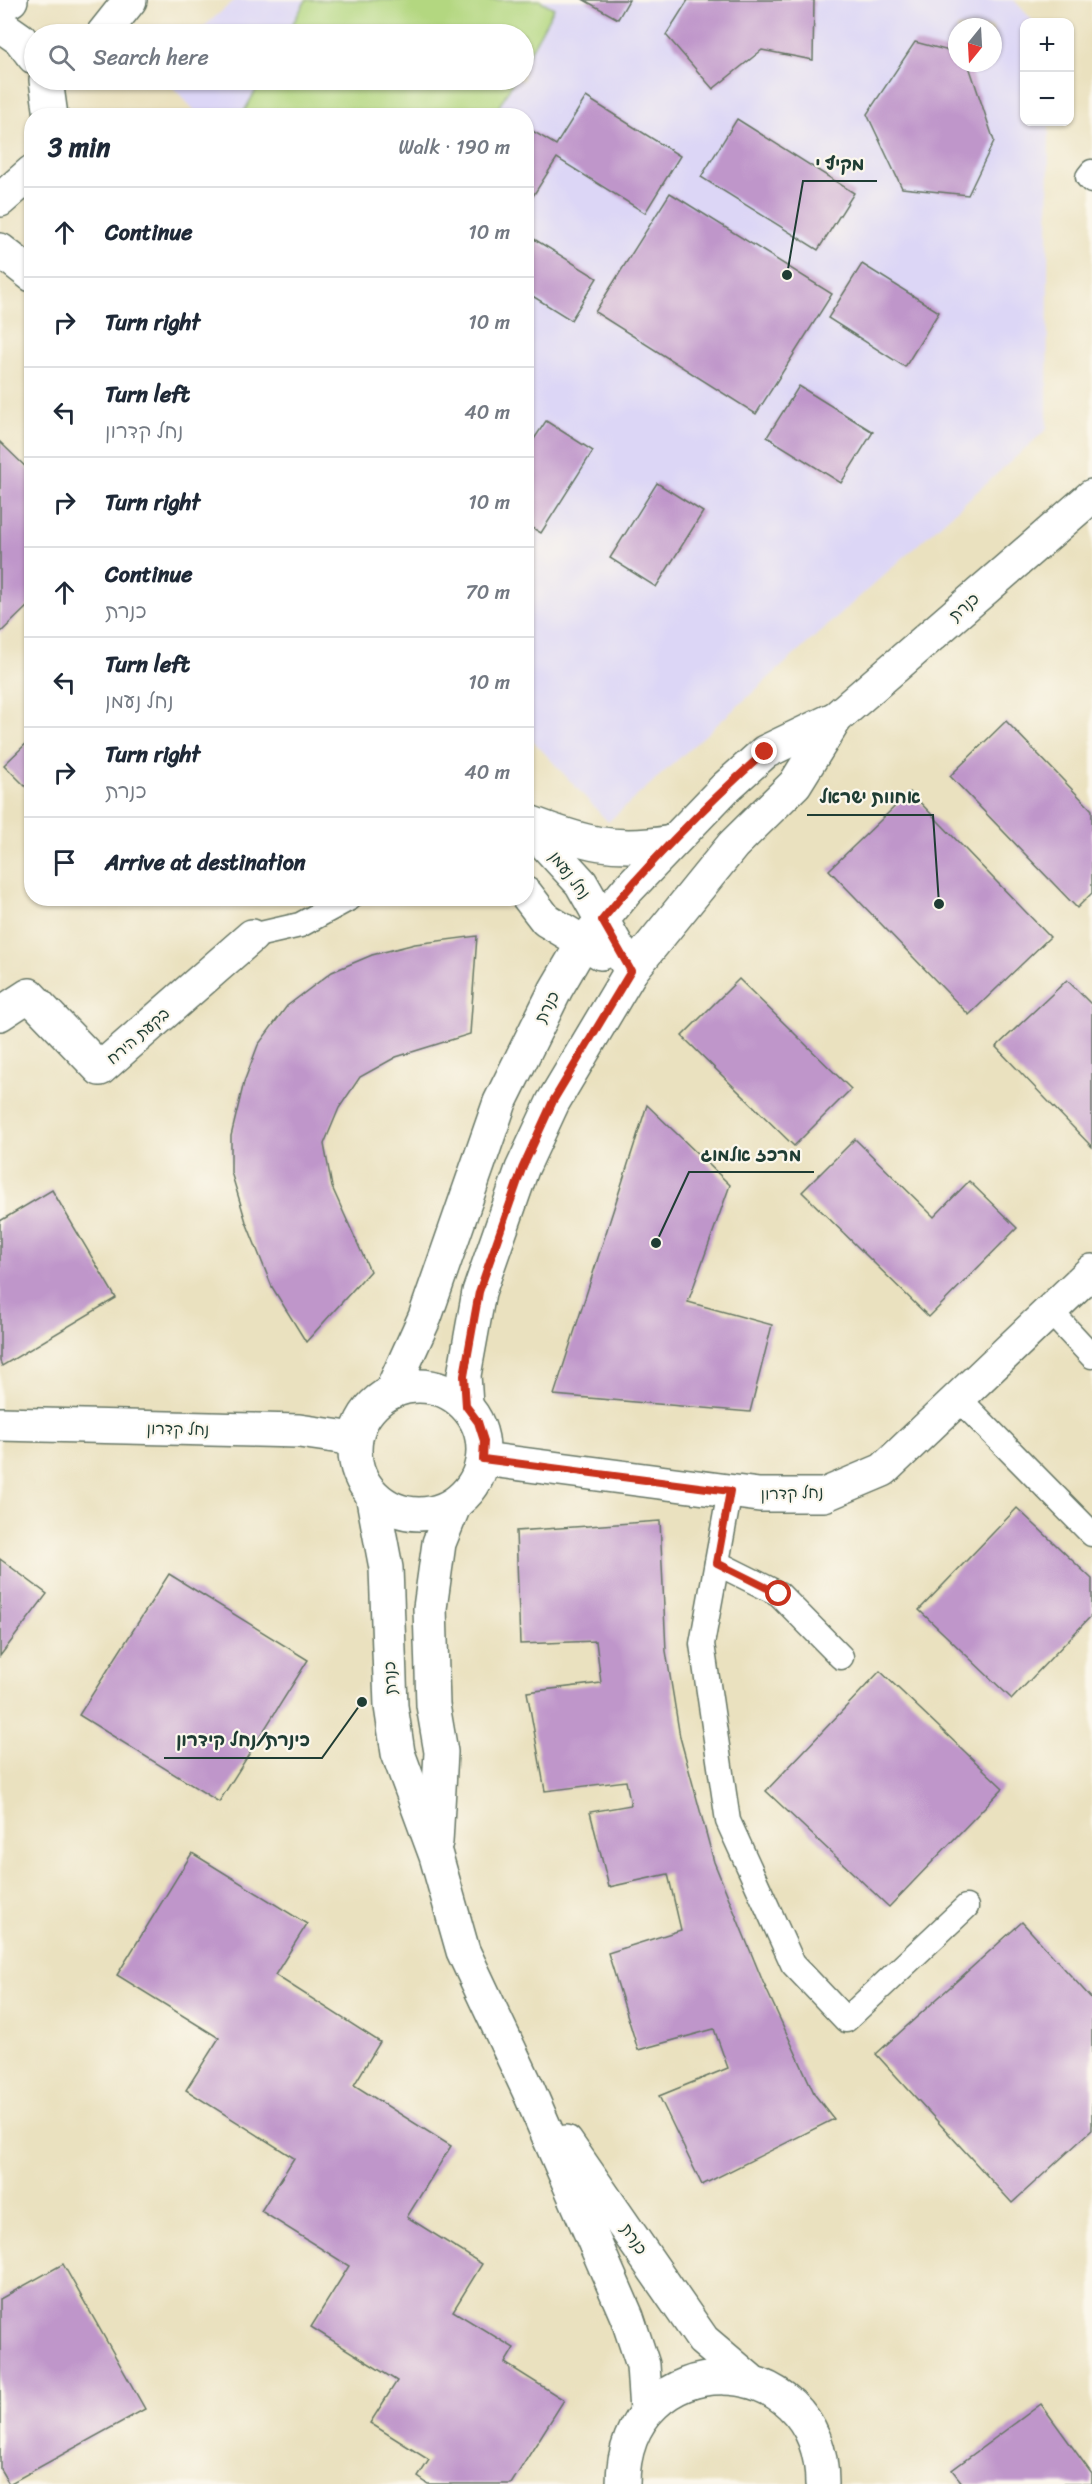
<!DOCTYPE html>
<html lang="en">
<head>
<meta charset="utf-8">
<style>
  :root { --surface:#fff; --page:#f6f6f7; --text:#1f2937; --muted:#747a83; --line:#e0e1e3 }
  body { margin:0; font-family:Sriracha,"Playpen Sans Hebrew",sans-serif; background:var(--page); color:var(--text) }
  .controls { position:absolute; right:18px; top:18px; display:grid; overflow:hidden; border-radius:12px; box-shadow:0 2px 4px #0004 }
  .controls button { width:54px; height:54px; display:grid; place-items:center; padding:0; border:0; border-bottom:2px solid var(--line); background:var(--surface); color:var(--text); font:30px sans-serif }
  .compass { position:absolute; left:948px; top:18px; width:54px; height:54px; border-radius:50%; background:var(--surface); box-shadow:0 2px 4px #0004; rotate:198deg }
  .stop { position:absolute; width:18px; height:18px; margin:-14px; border:4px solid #c8321e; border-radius:50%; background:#fff }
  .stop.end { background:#c8321e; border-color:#fff; box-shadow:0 2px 6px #0008 }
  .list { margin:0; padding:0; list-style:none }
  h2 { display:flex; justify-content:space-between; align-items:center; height:78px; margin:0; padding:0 24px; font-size:26px }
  h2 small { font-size:20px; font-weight:400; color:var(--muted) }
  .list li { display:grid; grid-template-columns:39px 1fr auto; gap:18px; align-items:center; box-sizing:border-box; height:90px; padding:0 24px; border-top:2px solid var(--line) }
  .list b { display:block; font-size:22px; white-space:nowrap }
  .list p { margin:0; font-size:20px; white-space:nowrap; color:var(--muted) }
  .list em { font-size:20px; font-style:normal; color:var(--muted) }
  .icon { flex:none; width:33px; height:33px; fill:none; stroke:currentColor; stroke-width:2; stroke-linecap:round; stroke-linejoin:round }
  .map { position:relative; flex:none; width:1092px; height:2484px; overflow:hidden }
  .search { position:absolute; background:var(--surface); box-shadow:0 2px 4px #0004; left:24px; top:24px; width:510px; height:66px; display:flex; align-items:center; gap:15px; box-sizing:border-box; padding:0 21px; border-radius:33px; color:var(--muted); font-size:22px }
  .panel { position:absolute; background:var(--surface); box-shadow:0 2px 4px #0004; left:24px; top:108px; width:510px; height:798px; border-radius:24px }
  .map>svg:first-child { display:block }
  .built { fill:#dcd6f6; fill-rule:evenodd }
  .green { fill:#b3d780; stroke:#698a5a; stroke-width:1.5 }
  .building { fill:#bf96ca }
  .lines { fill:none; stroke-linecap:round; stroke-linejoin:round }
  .service-casing { stroke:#667665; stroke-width:27 }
  .minor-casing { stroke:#667665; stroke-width:36 }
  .tertiary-casing { stroke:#667665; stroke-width:36 }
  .secondary-casing { stroke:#667665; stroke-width:36 }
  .service { stroke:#fff; stroke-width:24 }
  .minor { stroke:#fff; stroke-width:33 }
  .tertiary { stroke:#fff; stroke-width:33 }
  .secondary { stroke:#fff; stroke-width:33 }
  .route { stroke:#c8321e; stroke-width:8 }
  .labels { text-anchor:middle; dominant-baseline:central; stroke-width:4.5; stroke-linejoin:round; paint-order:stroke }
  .street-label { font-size:16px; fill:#1f3d34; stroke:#fbf7ec }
  .leader { fill:none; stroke:#1f3d34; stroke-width:2 }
  .callout-dot { fill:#1f3d34; stroke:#fbf7ec; stroke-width:2 }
  .callout-label { font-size:18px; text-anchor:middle; font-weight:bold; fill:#1f3d34; stroke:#fbf7ec; stroke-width:4.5; stroke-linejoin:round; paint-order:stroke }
</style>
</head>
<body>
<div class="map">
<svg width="1092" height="2484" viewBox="0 0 1092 2484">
  <rect width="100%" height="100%" fill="#fbf7ec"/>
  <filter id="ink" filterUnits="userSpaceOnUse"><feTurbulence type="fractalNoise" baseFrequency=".0167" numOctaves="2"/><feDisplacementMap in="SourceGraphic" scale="12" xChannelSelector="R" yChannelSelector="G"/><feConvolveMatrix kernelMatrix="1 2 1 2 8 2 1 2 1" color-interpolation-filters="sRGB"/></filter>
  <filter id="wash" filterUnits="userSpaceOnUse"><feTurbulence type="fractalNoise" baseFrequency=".008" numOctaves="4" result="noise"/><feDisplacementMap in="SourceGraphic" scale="24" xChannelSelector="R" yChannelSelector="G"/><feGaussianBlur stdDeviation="1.35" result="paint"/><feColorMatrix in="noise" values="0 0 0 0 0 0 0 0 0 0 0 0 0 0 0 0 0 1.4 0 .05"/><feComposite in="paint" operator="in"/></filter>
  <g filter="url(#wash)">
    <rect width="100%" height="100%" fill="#eae1bf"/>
    <path class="built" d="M235,0h779l20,22h-10v100h25l-2,307 -439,393 -81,-88 -1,-618 -327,-1 -33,-35h358v-46h-329zM957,27h36v36h-36z"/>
    <g class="green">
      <polygon points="306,0 539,0 554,8 524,63 524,34 287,34"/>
      <polygon points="262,80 514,80 494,115 242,115"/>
    </g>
    <g id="blocks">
      <g class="building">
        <polygon points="584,0 629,0 618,19"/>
        <polygon points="688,0 814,0 813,60 762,50 713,89 666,35"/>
        <polygon points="915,42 957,53 957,63 968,63 994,141 968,195 902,188 867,114"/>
        <polygon points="586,97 680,156 645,213 557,158 526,207 526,127 556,145"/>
        <polygon points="737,119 854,193 818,250 701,177"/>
        <polygon points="670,193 832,294 756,414 595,312"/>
        <polygon points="526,234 597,278 571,320 526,292"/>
        <polygon points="862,264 939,312 905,367 828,318"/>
        <polygon points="799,386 873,432 841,483 767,437"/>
        <polygon points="546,421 593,451 541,533 526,524 526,451"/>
        <polygon points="0,442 32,473 32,602 0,633"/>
        <polygon points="657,483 703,512 656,587 610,558"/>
        <polygon points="1006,721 1092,810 1092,893 1077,908 950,776"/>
        <polygon points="32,738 32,793 4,765"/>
        <polygon points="910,792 1050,937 969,1015 829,870"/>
        <polygon points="477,936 470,1034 396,1057 360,1077 339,1108 324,1144 332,1187 370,1271 306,1342 272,1287 246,1222 231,1172 231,1136 244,1082 258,1045 287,1006 332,972 372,955 415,944"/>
        <polygon points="739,979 851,1089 794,1146 682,1036"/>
        <polygon points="1067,980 1092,1005 1092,1147 996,1047"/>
        <polygon points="647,1105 730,1185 688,1302 772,1325 750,1412 554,1395"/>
        <polygon points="855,1139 934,1217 969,1181 1017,1228 929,1317 802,1192"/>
        <polygon points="52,1190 116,1298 2,1366 0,1361 0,1221"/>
        <polygon points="1017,1508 1092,1579 1092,1615 1012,1699 919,1610"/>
        <polygon points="660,1521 666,1651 680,1737 714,1862 763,1982 815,2095 834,2119 702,2185 659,2096 728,2068 714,2029 638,2050 608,1953 681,1930 668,1874 609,1887 590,1812 631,1805 626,1781 545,1791 527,1692 601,1683 596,1641 520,1644 516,1531"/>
        <polygon points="0,1559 47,1594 0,1656"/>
        <polygon points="169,1574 308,1660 219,1802 79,1715"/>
        <polygon points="880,1671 1003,1788 889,1907 766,1791"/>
        <polygon points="192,1853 307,1924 275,1975 380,2042 354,2085 451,2146 407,2217 482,2264 453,2311 514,2348 505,2363 564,2400 511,2484 428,2484 418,2477 429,2460 370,2423 397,2381 311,2327 349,2266 261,2211 294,2158 186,2090 219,2038 117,1975"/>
        <polygon points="1022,1922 1092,1999 1092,2130 1012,2203 876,2054"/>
        <polygon points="63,2264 145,2409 9,2484 0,2469 0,2299"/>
        <polygon points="1041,2404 1092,2474 1092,2484 963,2484 952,2470"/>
      </g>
    </g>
  </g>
  <g filter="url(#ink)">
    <use href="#blocks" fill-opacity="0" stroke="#667665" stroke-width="1.5"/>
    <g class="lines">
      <g class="service-casing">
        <g id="service">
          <polyline points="1092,172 1088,177 1092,181"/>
          <polyline points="252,936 300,925 350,898"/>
          <polyline points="1050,1311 1092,1356"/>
          <polyline points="958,1398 1092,1534"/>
          <polyline points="730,1491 702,1644 728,1821 793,1964 846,2020 966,1907"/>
          <polyline points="717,1563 779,1594 841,1657"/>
        </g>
      </g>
      <g class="minor-casing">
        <g id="minor">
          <polyline points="0,1014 29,995 100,1069 252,936"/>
          <polyline points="0,1424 299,1431 355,1439"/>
          <polyline points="483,1459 759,1495 824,1495 883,1470 1092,1271"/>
        </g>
      </g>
      <g class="tertiary-casing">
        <g id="tertiary">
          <polyline points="0,250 32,275"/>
          <path d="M529,822c55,21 84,30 143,20"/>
          <polyline points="526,823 581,883 631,971"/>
          <polyline points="526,894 546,920 601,953"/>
          <circle cx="419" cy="1450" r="64"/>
          <polyline points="391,1392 425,1317 500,1102 556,989 583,943 628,889 725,788 765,752 836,718 1092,496"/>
          <polyline points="466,1405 464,1375 479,1292 522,1169 553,1102 631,971 733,845 795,784 836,718"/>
          <polyline points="372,1494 386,1568 391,1706 398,1753 436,1856 463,1951 528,2089 627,2317 643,2365 646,2411"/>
          <polyline points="436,1842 441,1752 433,1705 430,1608 439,1543 454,1506"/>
          <polyline points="566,2142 703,2340 749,2379"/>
          <path d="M623,2484c0,-142 199,-141 199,0"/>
        </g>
      </g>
      <g class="secondary-casing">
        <g id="secondary">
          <polyline points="0,5 11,0"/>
          <polyline points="0,25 20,39 34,57"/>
          <polyline points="103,34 130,0"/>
          <polyline points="46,80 51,116"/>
          <polyline points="0,200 32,172"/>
        </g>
      </g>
      <use href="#service" class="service"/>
      <use href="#minor" class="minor"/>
      <use href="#tertiary" class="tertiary"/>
      <use href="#secondary" class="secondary"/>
    </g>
  </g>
  <g class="lines" filter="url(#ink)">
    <path class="route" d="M765,752c-58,52 -114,108 -163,168l29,51 -78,130 -31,68 -43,123 -15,84 2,30 12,16 6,19 -1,18 247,32 -13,72 62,31"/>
  </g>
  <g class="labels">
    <g class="street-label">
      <text transform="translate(964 607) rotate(-41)">כנרת</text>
      <text transform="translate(570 875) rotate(52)">נחל נעמן</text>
      <text transform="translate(547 1007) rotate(-62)">כנרת</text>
      <text transform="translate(138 1036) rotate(-41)">בקעת הירח</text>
      <text transform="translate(178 1429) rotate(1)">נחל קדרון</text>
      <text transform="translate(792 1493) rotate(-2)">נחל קדרון</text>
      <text transform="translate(390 1678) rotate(-92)">כנרת</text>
      <text transform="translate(634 2239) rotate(56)">כנרת</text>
    </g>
  </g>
  <path class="leader" d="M787 275L803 181H877M939 904L933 815H807M656 1243L689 1172H814M362 1702L322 1758H164"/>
  <g class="callout-dot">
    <circle cx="787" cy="275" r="6"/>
    <circle cx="939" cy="904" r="6"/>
    <circle cx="656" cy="1243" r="6"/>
    <circle cx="362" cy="1702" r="6"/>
  </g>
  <g class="callout-label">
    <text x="840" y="170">מקיף י</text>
    <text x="870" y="803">אחוות ישראל</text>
    <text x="751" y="1161">מרכז אלמוג</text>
    <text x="243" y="1746">כינרת/נחל קידרון</text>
  </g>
</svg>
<div class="controls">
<button>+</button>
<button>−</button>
</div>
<svg class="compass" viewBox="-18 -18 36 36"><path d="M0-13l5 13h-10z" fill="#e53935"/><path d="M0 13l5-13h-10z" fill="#747a83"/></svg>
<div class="stop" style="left:779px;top:1594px"></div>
<div class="stop end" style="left:765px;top:752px"></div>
<div class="search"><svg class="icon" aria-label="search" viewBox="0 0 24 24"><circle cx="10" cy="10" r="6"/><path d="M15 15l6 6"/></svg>Search here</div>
<section class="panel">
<h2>3 min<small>Walk · 190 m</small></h2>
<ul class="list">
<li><svg class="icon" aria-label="ahead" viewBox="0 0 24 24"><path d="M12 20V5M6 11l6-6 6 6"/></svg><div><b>Continue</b></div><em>10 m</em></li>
<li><svg class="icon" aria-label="right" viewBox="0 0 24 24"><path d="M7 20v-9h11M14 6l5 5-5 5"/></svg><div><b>Turn right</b></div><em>10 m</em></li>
<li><svg class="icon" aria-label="left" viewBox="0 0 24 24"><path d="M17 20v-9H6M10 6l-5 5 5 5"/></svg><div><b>Turn left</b><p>נחל קדרון</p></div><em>40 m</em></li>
<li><svg class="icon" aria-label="right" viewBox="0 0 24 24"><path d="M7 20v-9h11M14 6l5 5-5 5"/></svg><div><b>Turn right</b></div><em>10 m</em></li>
<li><svg class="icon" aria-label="ahead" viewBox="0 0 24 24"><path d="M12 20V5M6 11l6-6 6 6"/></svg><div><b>Continue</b><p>כנרת</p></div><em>70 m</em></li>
<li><svg class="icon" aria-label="left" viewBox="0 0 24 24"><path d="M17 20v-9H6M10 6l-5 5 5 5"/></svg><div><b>Turn left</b><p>נחל נעמן</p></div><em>10 m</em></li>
<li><svg class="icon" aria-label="right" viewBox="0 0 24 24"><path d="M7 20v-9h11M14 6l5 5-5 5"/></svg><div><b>Turn right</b><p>כנרת</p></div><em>40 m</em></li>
<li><svg class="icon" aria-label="arrive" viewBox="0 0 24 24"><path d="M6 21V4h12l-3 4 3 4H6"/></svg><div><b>Arrive at destination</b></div></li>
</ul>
</section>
</div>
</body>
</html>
